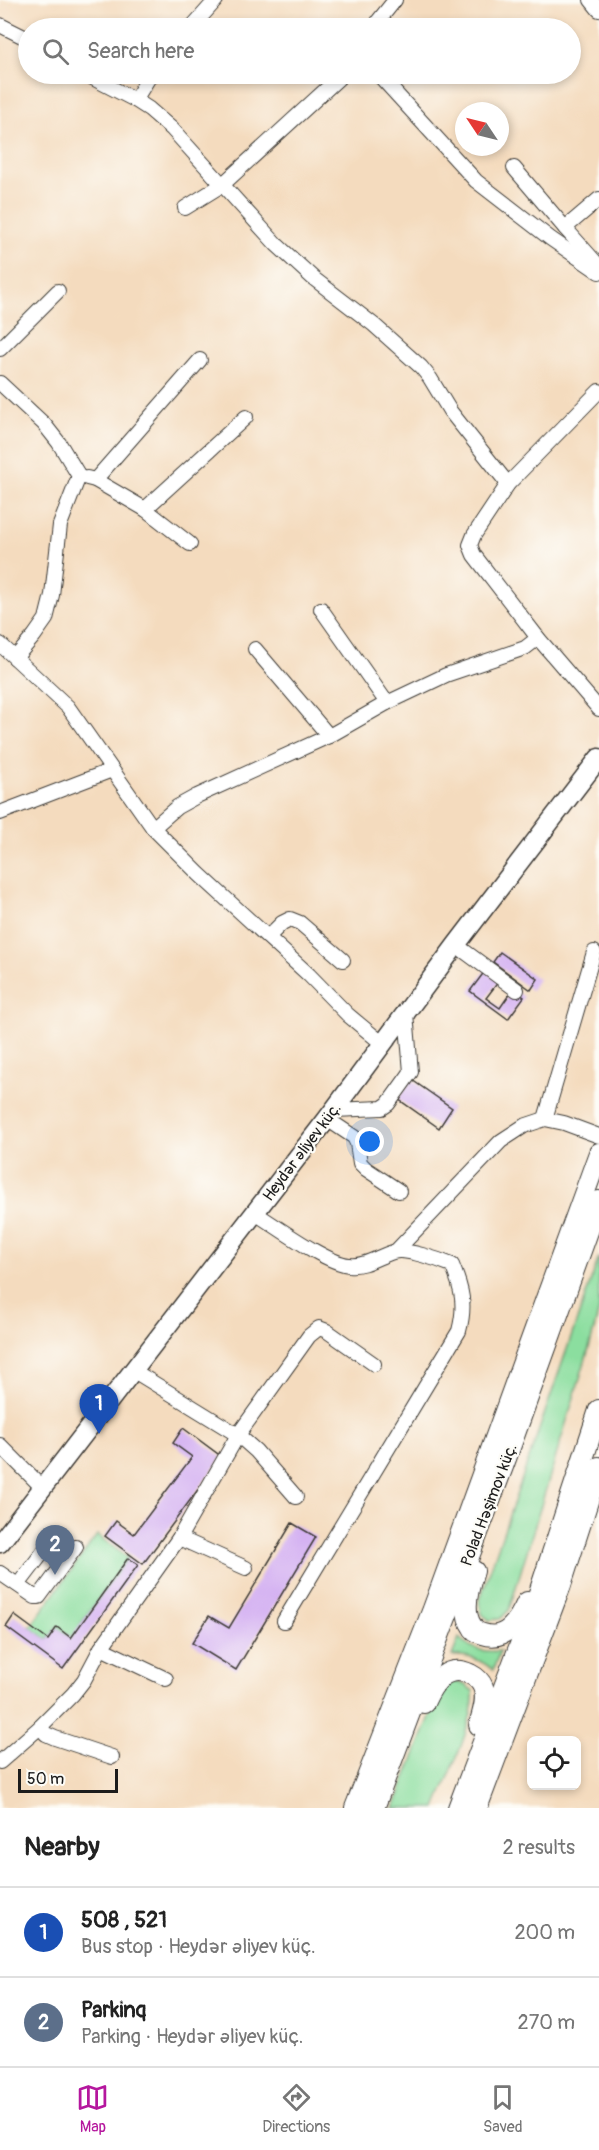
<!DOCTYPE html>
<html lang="en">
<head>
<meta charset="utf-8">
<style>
  :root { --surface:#fff; --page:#f6f6f6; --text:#222; --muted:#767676; --line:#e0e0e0; --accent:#b5179e }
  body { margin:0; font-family:Pangolin,sans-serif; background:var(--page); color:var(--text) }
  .controls { position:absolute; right:18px; bottom:18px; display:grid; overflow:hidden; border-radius:9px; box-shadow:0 3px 9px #0003 }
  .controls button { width:54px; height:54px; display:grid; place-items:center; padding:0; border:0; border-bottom:2px solid var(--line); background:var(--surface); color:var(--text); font:30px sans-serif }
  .compass { position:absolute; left:455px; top:102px; width:54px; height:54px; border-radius:50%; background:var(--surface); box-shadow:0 3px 9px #0003; rotate:305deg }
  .scale { position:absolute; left:18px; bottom:15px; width:100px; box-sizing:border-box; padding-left:6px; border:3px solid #1c1c1c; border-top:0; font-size:16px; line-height:21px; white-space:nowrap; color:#1c1c1c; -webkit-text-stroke:4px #fdfcf7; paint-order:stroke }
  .you { position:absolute; left:370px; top:1142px; width:21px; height:21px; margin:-15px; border:4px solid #fff; border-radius:50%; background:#1a73e8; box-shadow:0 0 0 9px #1a73e833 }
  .badge { display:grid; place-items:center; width:39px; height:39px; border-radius:50%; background:var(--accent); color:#fff; font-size:20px; font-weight:700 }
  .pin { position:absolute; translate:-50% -50px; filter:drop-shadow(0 2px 3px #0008) }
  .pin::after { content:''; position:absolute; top:32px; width:21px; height:18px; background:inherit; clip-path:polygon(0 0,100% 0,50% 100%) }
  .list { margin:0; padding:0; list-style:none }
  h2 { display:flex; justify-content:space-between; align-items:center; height:78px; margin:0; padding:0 24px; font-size:26px }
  h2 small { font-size:20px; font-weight:400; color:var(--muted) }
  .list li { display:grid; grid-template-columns:39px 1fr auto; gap:18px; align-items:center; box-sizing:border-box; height:90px; padding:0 24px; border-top:2px solid var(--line) }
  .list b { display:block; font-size:22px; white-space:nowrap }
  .list p { margin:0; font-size:20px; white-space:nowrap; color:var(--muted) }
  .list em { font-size:20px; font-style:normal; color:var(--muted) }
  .icon { flex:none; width:33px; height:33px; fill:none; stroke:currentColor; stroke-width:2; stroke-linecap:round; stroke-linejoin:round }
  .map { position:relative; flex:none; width:599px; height:1808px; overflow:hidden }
  .search { position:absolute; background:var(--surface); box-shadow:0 3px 9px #0003; left:18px; right:18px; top:18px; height:66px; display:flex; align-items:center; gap:15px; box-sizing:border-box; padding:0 21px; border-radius:33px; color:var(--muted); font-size:22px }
  .sheet { height:258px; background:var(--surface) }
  nav { display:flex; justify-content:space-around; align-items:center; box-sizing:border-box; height:84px; border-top:2px solid var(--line); background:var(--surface); font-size:16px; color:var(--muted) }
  nav a { display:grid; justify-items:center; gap:3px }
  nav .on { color:var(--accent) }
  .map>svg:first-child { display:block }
  .green { fill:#8bde9f; stroke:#547d5e; stroke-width:1.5 }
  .building { fill:#d4b1f2 }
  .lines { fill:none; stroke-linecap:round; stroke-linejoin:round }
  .minor-casing { stroke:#3c3934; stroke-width:16 }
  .major-casing { stroke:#3c3934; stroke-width:21 }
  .highway-casing { stroke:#3c3934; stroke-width:22 }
  .minor { stroke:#fff; stroke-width:14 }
  .major { stroke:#fff; stroke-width:18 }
  .highway { stroke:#fff; stroke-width:20 }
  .labels { text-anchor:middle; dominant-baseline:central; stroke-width:4.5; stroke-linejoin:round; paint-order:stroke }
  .street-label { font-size:16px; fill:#1c1c1c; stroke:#fdfcf7 }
</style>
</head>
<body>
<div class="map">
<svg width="599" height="1808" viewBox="0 0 599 1808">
  <rect width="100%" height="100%" fill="#fdfcf7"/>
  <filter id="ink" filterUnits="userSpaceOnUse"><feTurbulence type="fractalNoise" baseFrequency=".0167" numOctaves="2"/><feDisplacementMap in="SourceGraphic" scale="12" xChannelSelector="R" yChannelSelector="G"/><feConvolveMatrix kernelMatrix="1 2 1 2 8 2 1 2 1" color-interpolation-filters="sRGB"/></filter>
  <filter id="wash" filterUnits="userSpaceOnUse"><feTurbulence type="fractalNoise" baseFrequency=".008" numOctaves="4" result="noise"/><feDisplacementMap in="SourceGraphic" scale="24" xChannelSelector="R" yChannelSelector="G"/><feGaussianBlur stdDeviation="1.35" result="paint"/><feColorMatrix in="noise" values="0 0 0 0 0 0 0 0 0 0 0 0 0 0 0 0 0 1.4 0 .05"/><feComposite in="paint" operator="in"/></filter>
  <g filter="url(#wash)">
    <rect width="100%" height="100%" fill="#f4dbbe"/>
    <g class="green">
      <polygon points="599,1257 599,1310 590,1345 509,1610 500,1619 489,1620 482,1614 479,1602"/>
      <polygon points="97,1535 128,1558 71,1638 57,1627 48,1640 30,1627"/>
      <path d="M459,1638c13,12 24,14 41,13l-7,19c-13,-11 -25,-15 -41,-14z"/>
      <path d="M457,1682l8,3 8,6c3,29 -26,88 -37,117h-42l45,-114 8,-10z"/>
    </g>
    <g id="blocks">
      <g class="building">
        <polygon points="500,952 538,979 531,990 493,962"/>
        <polygon points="485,971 499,981 486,998 500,1008 513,989 524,997 508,1019 470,991"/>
        <polygon points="412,1080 452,1108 439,1128 398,1099"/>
        <polygon points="183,1428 222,1457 143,1564 105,1536 116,1521 134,1534 192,1457 173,1443"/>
        <polygon points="292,1523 316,1537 236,1670 192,1643 209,1616 229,1628"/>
        <polygon points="128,1558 138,1565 63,1669 6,1627 14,1615 48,1640 57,1627 71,1638"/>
      </g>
    </g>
  </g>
  <g filter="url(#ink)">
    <use href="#blocks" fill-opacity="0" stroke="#3c3934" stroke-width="1.5"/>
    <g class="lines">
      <g class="minor-casing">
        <g id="minor">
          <polyline points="591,0 599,10"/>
          <polyline points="0,25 28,39"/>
          <polyline points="191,28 216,0"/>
          <polyline points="375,28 379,20 395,0"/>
          <polyline points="85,74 135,100 149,109 172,129 276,244 313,278 374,325 421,367 430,378 450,411 508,484"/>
          <polyline points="378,74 476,181 551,239 599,272"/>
          <polyline points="135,100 151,74"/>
          <polyline points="514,168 565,228"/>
          <polyline points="185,208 222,185 343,74"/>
          <polyline points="598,265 565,228 599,199"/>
          <polyline points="0,349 58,291"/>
          <polyline points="0,383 44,424 59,443 79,476 60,525 52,595 46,619 34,636 15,658"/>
          <polyline points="599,391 508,484 474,535 470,545 474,555 538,638 599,709"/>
          <polyline points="87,478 95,480 145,509 190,544"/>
          <polyline points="95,480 200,360"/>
          <polyline points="145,509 246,417"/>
          <polyline points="321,609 387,703"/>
          <polyline points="0,644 68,707 153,828 199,874 309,975 348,1015 383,1044"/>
          <polyline points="255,649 329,736"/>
          <polyline points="0,813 112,770"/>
          <polyline points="153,828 177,807 197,796 329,736 387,703 446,675 525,648 538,638"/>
          <polyline points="268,937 282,923 290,919 300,923 343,960"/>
          <polyline points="456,945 517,990"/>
          <polyline points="334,1110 382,1108 388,1104 411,1072 406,1013"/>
          <polyline points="327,1119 354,1137 357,1143 360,1163 366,1169 399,1191"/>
          <polyline points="545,1119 594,952"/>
          <path d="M255,1213c21,13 71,50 94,52 15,2 30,-9 44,-13 12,-4 47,8 59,13 10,24 14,40 7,66l-175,290"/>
          <polyline points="396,1251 501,1141 524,1126 545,1119 564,1123 599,1136"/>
          <polyline points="134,1371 238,1435 256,1451 296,1497"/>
          <polyline points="0,1445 43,1488"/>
          <polyline points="179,1538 246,1568"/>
          <polyline points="0,1573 35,1597 39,1597 76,1547"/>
          <polyline points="18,1585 57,1534"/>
          <polyline points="101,1648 166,1679"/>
          <polyline points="40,1727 46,1734 55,1738 112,1757"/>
          <polyline points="0,1762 40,1727 73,1694 84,1680 101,1648 179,1538 238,1435 309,1336 319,1328 327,1331 374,1364"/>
        </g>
      </g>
      <g class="major-casing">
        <polyline id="major" points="0,1543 327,1119 456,945 599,758"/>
      </g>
      <g class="highway-casing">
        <g id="highway">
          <path d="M474,1571c-5,15 -12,41 -2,55 2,5 7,7 11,8 23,8 36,-14 44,-32"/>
          <path d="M424,1703c9,-20 22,-40 46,-29 6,3 11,8 13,13 5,12 -1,27 -4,38"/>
          <polyline points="355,1808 433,1609 599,1153"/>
          <polyline points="374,1808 504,1464 599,1201"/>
          <polyline points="458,1808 535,1605 599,1410"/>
          <polyline points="477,1808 561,1585 599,1467"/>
        </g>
      </g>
      <use href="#minor" class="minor"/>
      <use href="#major" class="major"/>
      <use href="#highway" class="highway"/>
    </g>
  </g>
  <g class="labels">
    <g class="street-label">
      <text transform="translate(302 1152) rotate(-53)">Heydər Əliyev küç.</text>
      <text transform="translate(489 1505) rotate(-69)">Polad Həşimov küç.</text>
    </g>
  </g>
</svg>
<div class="controls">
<button><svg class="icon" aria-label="locate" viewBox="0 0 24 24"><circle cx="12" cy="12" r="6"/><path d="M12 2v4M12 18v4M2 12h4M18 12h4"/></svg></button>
</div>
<svg class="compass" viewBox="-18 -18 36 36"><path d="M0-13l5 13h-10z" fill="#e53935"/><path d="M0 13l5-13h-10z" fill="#767676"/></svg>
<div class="scale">50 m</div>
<div class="you"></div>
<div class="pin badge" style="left:99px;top:1434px;background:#1a4fb4">1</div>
<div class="pin badge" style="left:55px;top:1575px;background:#5c6f8a">2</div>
<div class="search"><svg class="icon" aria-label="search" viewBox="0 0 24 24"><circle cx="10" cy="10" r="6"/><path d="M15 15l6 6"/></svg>Search here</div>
</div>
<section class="sheet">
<h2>Nearby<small>2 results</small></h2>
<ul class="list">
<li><span class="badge" style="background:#1a4fb4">1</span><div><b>508 , 521</b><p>Bus stop · Heydər Əliyev küç.</p></div><em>200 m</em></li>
<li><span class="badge" style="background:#5c6f8a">2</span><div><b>Parkinq</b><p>Parking · Heydər Əliyev küç.</p></div><em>270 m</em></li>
</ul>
</section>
<nav>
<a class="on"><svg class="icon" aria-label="map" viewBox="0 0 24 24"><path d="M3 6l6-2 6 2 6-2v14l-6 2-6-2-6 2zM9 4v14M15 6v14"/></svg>Map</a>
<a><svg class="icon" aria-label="directions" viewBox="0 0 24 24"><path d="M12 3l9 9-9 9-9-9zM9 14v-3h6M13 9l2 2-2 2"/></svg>Directions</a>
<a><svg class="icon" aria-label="saved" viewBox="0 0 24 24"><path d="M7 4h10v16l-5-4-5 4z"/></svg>Saved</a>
</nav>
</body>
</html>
